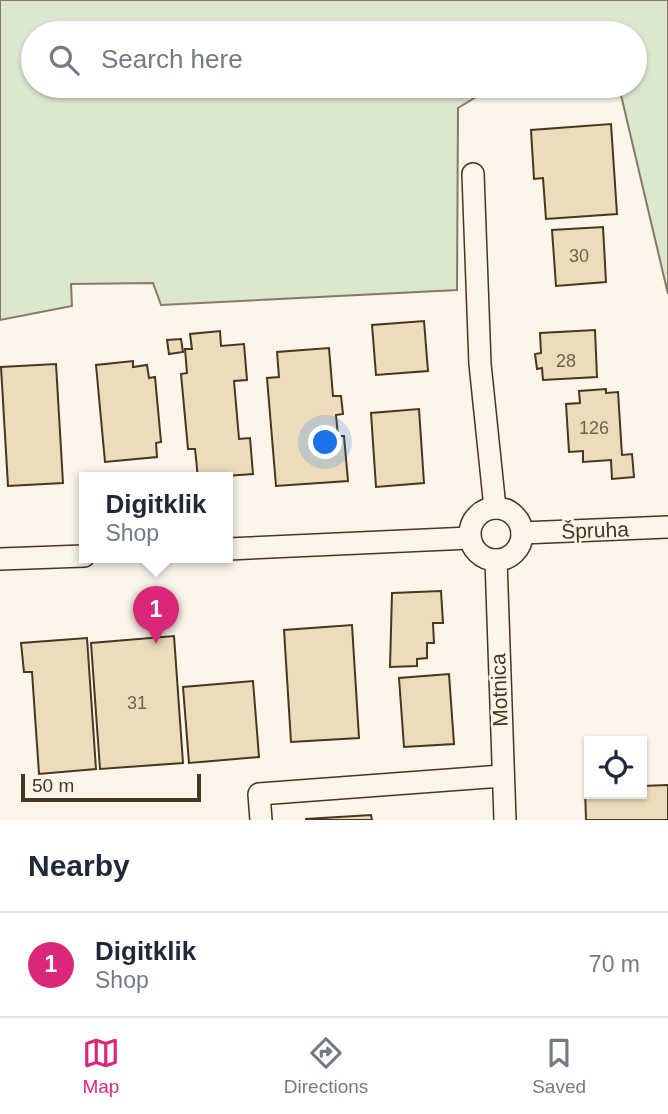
<!DOCTYPE html>
<html lang="en">
<head>
<meta charset="utf-8">
<style>
  :root { --surface:#fff; --page:#f2f2f3; --text:#1f2937; --muted:#747a83; --line:#e0e1e3; --accent:#db2777 }
  body { margin:0; font-family:Helvetica,sans-serif; background:var(--page); color:var(--text) }
  .controls { position:absolute; right:21px; bottom:21px; display:grid; overflow:hidden; border-radius:0px; box-shadow:0 2px 5px #0004 }
  .controls button { width:63px; height:63px; display:grid; place-items:center; padding:0; border:0; border-bottom:2px solid var(--line); background:var(--surface); color:var(--text); font:35px sans-serif }
  .scale { position:absolute; left:21px; bottom:18px; width:180px; box-sizing:border-box; padding-left:7px; border:4px solid #4a3520; border-top:0; font-size:19px; line-height:24px; white-space:nowrap; color:#4a3520; -webkit-text-stroke:5px #fbf6e9; paint-order:stroke }
  .you { position:absolute; left:326px; top:443px; width:24px; height:24px; margin:-18px; border:5px solid #fff; border-radius:50%; background:#1a73e8; box-shadow:0 0 0 10px #1a73e833 }
  .badge { display:grid; place-items:center; width:46px; height:46px; border-radius:50%; background:var(--accent); color:#fff; font-size:23px; font-weight:700 }
  .pin { position:absolute; translate:-50% -58px; filter:drop-shadow(0 2px 4px #0008) }
  .pin::after { content:''; position:absolute; top:37px; width:24px; height:21px; background:inherit; clip-path:polygon(0 0,100% 0,50% 100%) }
  .popup { position:absolute; left:79px; top:472px; width:154px; height:91px; box-sizing:border-box; display:grid; place-content:center; border-radius:0px; background:var(--surface); filter:drop-shadow(0 2px 5px #0005); font-size:23px; white-space:nowrap; color:var(--muted) }
  .popup b { font-size:26px; color:var(--text) }
  .popup::after { content:''; position:absolute; left:50%; top:100%; margin-left:-14px; border:14px solid transparent; border-top-color:var(--surface) }
  .list { margin:0; padding:0; list-style:none }
  h2 { display:flex; justify-content:space-between; align-items:center; height:91px; margin:0; padding:0 28px; font-size:30px }
  h2 small { font-size:23px; font-weight:400; color:var(--muted) }
  .list li { display:grid; grid-template-columns:46px 1fr auto; gap:21px; align-items:center; box-sizing:border-box; height:105px; padding:0 28px; border-top:2px solid var(--line) }
  .list b { display:block; font-size:26px; white-space:nowrap }
  .list p { margin:0; font-size:23px; white-space:nowrap; color:var(--muted) }
  .list em { font-size:23px; font-style:normal; color:var(--muted) }
  .icon { flex:none; width:38px; height:38px; fill:none; stroke:currentColor; stroke-width:2; stroke-linecap:round; stroke-linejoin:round }
  .map { position:relative; flex:none; width:668px; height:820px; overflow:hidden }
  .search { position:absolute; background:var(--surface); box-shadow:0 2px 5px #0004; left:21px; right:21px; top:21px; height:77px; display:flex; align-items:center; gap:18px; box-sizing:border-box; padding:0 24px; border-radius:38px; color:var(--muted); font-size:26px }
  .sheet { height:196px; background:var(--surface) }
  nav { display:flex; justify-content:space-around; align-items:center; box-sizing:border-box; height:98px; border-top:2px solid var(--line); background:var(--surface); font-size:19px; color:var(--muted) }
  nav a { display:grid; justify-items:center; gap:4px }
  nav .on { color:var(--accent) }
  .map>svg:first-child { display:block }
  .green { fill:#dce7d0; stroke:#887966; stroke-width:2 }
  .building { fill:#ecdcbc; stroke:#4a3520; stroke-width:2 }
  .lines { fill:none; stroke-linecap:round; stroke-linejoin:round }
  .minor-casing { stroke:#4a3520; stroke-width:24 }
  .minor { stroke:#fbf6e9; stroke-width:21 }
  .labels { text-anchor:middle; dominant-baseline:central; stroke-width:5; stroke-linejoin:round; paint-order:stroke }
  .number-label { font-size:18px; fill:#725f47 }
  .street-label { font-size:21px; fill:#4a3520; stroke:#fbf6e9 }
</style>
</head>
<body>
<div class="map">
<svg width="668" height="820" viewBox="0 0 668 820">
  <rect width="100%" height="100%" fill="#fbf6e9"/>
  <polygon class="green" points="0,0 668,0 668,294 621,95 612,86 635,86 635,33 33,33 33,86 494,86 458,108 457,290 161,305 153,283 71,284 72,306 0,320"/>
  <g class="building">
    <polygon points="611,124 617,214 546,219 543,178 534,179 531,130"/>
    <polygon points="603,227 606,282 556,286 552,230"/>
    <polygon points="424,321 428,371 376,375 372,325"/>
    <polygon points="595,330 597,377 543,380 542,368 537,369 535,354 541,353 540,333"/>
    <polygon points="220,331 221,346 244,344 247,380 234,381 239,439 250,438 253,474 198,478 195,449 188,449 181,374 187,373 185,349 192,349 190,334"/>
    <polygon points="181,339 183,352 169,354 167,340"/>
    <polygon points="329,348 333,396 341,396 343,414 336,415 338,436 344,436 348,481 276,486 267,378 279,377 277,352"/>
    <polygon points="133,361 133,367 147,365 149,378 155,377 161,442 156,443 157,457 105,462 96,365"/>
    <polygon points="56,364 63,483 8,486 1,367"/>
    <polygon points="606,389 606,393 618,392 622,455 632,454 634,477 612,479 611,460 583,462 583,451 569,452 566,404 580,403 579,391"/>
    <polygon points="419,409 424,483 376,487 371,413"/>
    <polygon points="441,591 443,623 433,623 434,643 427,643 427,658 417,659 417,666 390,667 392,593"/>
    <polygon points="352,625 359,738 291,742 284,630"/>
    <polygon points="174,636 183,763 100,769 91,643"/>
    <polygon points="87,638 96,769 39,774 32,672 24,672 21,643"/>
    <polygon points="449,674 454,744 404,747 399,678"/>
    <polygon points="253,681 259,757 189,763 183,687"/>
    <polygon points="668,785 668,820 586,820 585,787 589,787 589,794 642,794 642,786"/>
    <polygon points="371,815 372,820 306,820 306,819"/>
  </g>
  <g class="lines">
    <g class="minor-casing">
      <g id="minor">
        <polyline points="473,174 480,364 495,508"/>
        <circle cx="496" cy="534" r="26"/>
        <polyline points="522,533 668,527"/>
        <polyline points="228,549 470,538"/>
        <polyline points="0,559 84,556"/>
        <polyline points="496,560 505,820"/>
        <polyline points="261,820 259,794 502,776"/>
      </g>
    </g>
    <use href="#minor" class="minor"/>
  </g>
  <g class="labels">
    <g class="number-label">
      <text x="579" y="256">30</text>
      <text x="566" y="361">28</text>
      <text x="594" y="428">126</text>
      <text x="137" y="703">31</text>
    </g>
    <g class="street-label">
      <text transform="translate(595 530) rotate(-2)">Špruha</text>
      <text transform="translate(499 690) rotate(-92)">Motnica</text>
    </g>
  </g>
</svg>
<div class="controls">
<button><svg class="icon" aria-label="locate" viewBox="0 0 24 24"><circle cx="12" cy="12" r="6"/><path d="M12 2v4M12 18v4M2 12h4M18 12h4"/></svg></button>
</div>
<div class="scale">50 m</div>
<div class="you"></div>
<div class="pin badge" style="left:156px;top:644px">1</div>
<div class="popup"><b>Digitklik</b>Shop</div>
<div class="search"><svg class="icon" aria-label="search" viewBox="0 0 24 24"><circle cx="10" cy="10" r="6"/><path d="M15 15l6 6"/></svg>Search here</div>
</div>
<section class="sheet">
<h2>Nearby<small></small></h2>
<ul class="list">
<li><span class="badge">1</span><div><b>Digitklik</b><p>Shop</p></div><em>70 m</em></li>
</ul>
</section>
<nav>
<a class="on"><svg class="icon" aria-label="map" viewBox="0 0 24 24"><path d="M3 6l6-2 6 2 6-2v14l-6 2-6-2-6 2zM9 4v14M15 6v14"/></svg>Map</a>
<a><svg class="icon" aria-label="directions" viewBox="0 0 24 24"><path d="M12 3l9 9-9 9-9-9zM9 14v-3h6M13 9l2 2-2 2"/></svg>Directions</a>
<a><svg class="icon" aria-label="saved" viewBox="0 0 24 24"><path d="M7 4h10v16l-5-4-5 4z"/></svg>Saved</a>
</nav>
</body>
</html>
